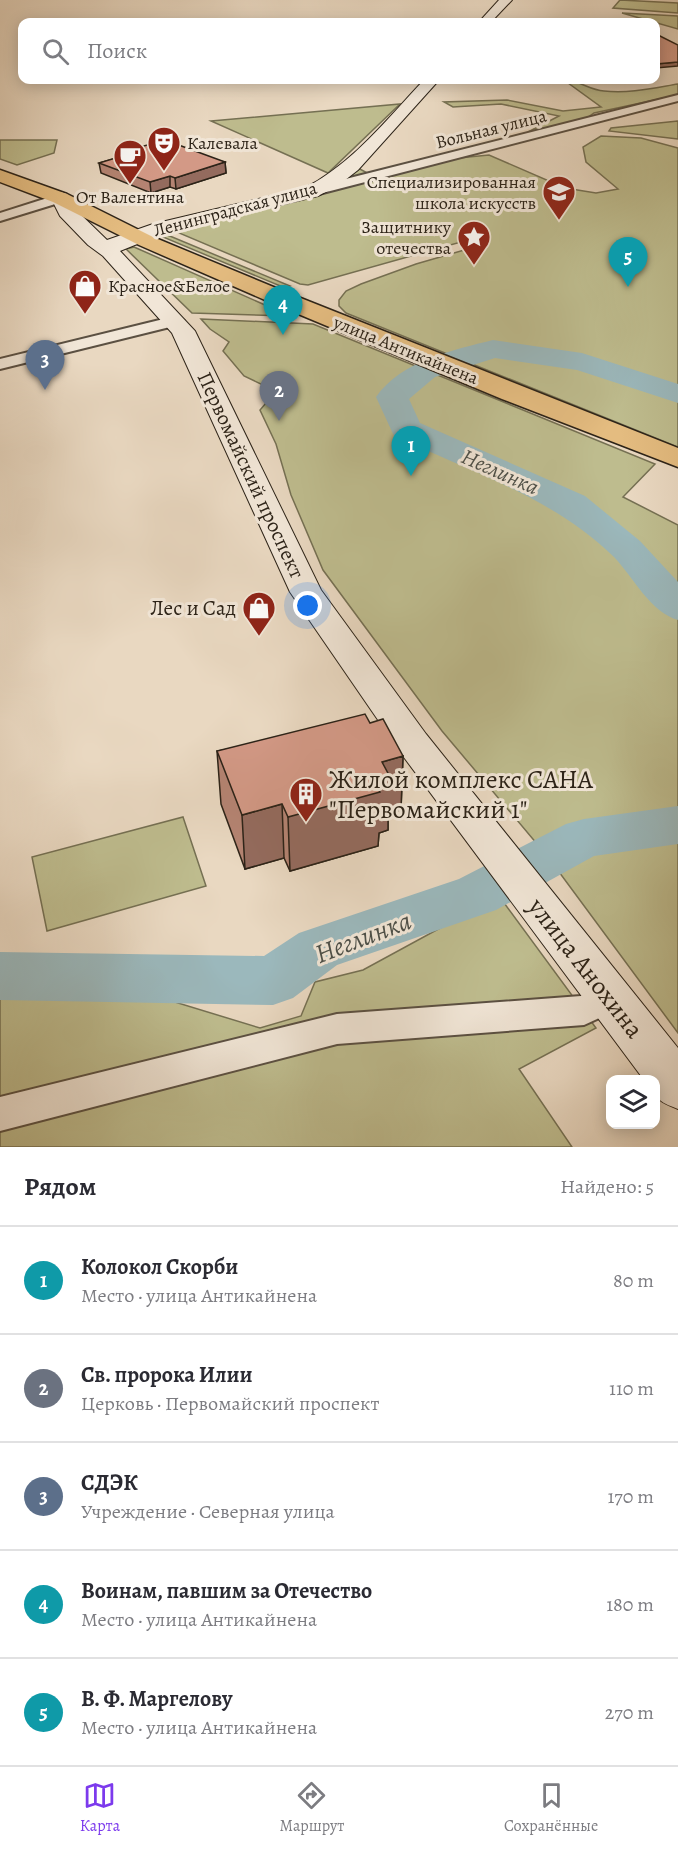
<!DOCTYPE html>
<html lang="ru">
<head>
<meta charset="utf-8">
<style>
  :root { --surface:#fff; --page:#f7f7f7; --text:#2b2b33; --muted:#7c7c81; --line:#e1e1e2; --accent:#7c3aed }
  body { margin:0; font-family:Alegreya,serif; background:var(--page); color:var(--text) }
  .controls { position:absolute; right:18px; bottom:18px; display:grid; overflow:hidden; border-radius:12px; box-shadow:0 3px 15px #0003 }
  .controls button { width:54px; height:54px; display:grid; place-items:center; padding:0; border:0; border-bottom:2px solid var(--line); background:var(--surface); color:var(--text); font:30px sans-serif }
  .you { position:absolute; left:308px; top:606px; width:21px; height:21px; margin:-15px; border:4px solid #fff; border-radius:50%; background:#1a73e8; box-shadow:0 0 0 9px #1a73e833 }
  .badge { display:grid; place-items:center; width:39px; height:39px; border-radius:50%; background:var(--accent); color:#fff; font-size:20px; font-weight:700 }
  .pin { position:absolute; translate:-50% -50px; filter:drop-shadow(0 2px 3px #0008) }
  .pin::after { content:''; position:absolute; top:32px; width:21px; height:18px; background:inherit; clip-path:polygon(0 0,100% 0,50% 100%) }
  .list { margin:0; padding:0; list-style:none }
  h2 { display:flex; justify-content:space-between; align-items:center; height:78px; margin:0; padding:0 24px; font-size:26px }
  h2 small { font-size:20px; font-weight:400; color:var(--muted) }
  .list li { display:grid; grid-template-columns:39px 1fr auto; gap:18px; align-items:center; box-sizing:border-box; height:108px; padding:0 24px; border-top:2px solid var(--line) }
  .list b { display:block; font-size:22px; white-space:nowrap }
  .list p { margin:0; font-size:20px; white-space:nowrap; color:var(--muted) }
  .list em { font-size:20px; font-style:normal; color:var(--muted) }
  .icon { flex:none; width:33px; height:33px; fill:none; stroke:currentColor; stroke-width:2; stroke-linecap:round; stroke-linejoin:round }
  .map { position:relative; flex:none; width:678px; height:1147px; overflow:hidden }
  .search { position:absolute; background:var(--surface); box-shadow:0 3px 15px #0003; left:18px; right:18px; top:18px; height:66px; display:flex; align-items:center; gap:15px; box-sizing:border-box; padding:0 21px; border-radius:12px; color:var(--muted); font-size:22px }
  .sheet { height:618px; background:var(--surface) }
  nav { display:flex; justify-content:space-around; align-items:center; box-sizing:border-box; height:84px; border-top:2px solid var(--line); background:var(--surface); font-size:16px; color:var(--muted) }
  nav a { display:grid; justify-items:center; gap:3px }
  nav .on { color:var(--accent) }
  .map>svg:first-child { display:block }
  .green { fill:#bebc8e; stroke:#757053; stroke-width:1.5 }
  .water { fill:#9bb8bc; stroke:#6f7c7a; stroke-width:1.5 }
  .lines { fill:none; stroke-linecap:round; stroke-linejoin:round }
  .shore { stroke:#646e6a; stroke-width:2 }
  .river { fill:#9bb8bc; fill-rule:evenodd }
  .street-casing { stroke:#5b5042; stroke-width:4 }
  .secondary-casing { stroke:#2c2318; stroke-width:2 }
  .primary-casing { stroke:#2c2318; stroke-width:3 }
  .street { fill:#f1e6d7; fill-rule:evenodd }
  .secondary { fill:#f1e6d7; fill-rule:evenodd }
  .primary { fill:#e4bc80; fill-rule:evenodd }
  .wall { fill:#b58473; stroke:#2c2318; stroke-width:1.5 }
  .shaded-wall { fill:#946b5e; stroke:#2c2318; stroke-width:1.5 }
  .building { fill:#d39986; stroke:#2c2318; stroke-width:1.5 }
  .labels { text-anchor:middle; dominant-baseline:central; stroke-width:6; stroke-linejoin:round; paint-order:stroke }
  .far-street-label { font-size:18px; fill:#2c2318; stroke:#f1e6d7 }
  .far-poi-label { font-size:18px; fill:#2c2318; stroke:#f1e6d7; text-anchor:start }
  .street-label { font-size:21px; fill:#2c2318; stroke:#f1e6d7 }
  .poi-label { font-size:21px; fill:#2c2318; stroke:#f1e6d7; text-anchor:end }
  .water-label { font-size:22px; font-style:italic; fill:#4d5049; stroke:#f1e6d7 }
  .near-poi-label { font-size:26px; fill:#2c2318; stroke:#f1e6d7; text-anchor:start }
  .near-street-label { font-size:26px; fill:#2c2318; stroke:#f1e6d7 }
  .near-water-label { font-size:27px; font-style:italic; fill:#4d5049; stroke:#f1e6d7 }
</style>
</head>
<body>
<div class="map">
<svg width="678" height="1147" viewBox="0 0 678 1147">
  <rect width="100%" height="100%" fill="#e9d8c1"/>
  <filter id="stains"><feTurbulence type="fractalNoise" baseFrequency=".00333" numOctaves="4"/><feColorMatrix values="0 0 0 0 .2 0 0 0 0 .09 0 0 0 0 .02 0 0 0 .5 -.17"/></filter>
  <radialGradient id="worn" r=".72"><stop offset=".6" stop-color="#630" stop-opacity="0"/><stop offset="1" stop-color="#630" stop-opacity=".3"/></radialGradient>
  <g class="green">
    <polygon points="620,0 678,3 678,13 613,8"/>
    <polygon points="622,13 678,16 678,29"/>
    <path d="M564,80c15,0 25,10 40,11 24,3 50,-3 74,-7v11l-84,18 -17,12 -29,7 -18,-1 29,-15 -58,-12 -48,3 -9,-5 63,-2 56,11 38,-4z"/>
    <polygon points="400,104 328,173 211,121"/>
    <polygon points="678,121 678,139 609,131 611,128"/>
    <polygon points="601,136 641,138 678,148 678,447 346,313 339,306 339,300 346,291 361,284 416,264 485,244 475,238 308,285 300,284 172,230 344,182 358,168 369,174 418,162 489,155 565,188 596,193 618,189 586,162 583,147"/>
    <polygon points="0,140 57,140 54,153 17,165 0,159"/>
    <polygon points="165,234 290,286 285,288 163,237"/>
    <polygon points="134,247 290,316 192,313 126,249"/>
    <polygon points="201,319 313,324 655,464 623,497 678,525 678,1033 548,857 442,731 323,570 291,495 276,444 260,410 266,403 263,393 263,385 244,376 223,351 229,342 210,329"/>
    <polygon points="183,817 206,886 47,931 32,857"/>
    <polygon points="499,896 596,1028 519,1069 572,1147 0,1147 0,993 129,988 260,1028 301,1016 315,982 363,970"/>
  </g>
  <polygon class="water" points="678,817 678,832 587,853 559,871 541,848 577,830"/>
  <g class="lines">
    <polygon class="shore" points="645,828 647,833 585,847 562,862 552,852 553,848 579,836"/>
    <g class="river">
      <path d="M493,340l89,13 96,31v19l-101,-33 -82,-12 -60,19 -26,22 11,24 165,73 55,45 38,41v38c-28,-8 -44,-42 -64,-63 -60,-59 -144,-86 -220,-121l-18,-39c25,-36 77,-47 117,-57z"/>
      <polygon points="678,806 678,844 594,856 496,910 337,965 293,998 273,1005 0,1000 0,952 264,956 299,933 459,879 566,824 584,819"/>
    </g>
    <g class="street-casing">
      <g id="street">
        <polygon points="678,95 678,101 311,196 304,192 306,189"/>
        <polygon points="60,194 67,198 65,201 0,221 0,213"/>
        <polygon points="176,316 184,321 182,324 0,369 0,359"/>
        <polygon points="609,984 621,988 625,998 621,1008 584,1025 337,1044 0,1131 0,1097 337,1014 581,996"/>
      </g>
    </g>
    <g class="secondary-casing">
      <g id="secondary">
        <polygon points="499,0 512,0 491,22 479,22"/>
        <path d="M424,80h15l-81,90 -18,14 -22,12 -151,36 -47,19 75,80 126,259 105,144 252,314v61c-20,-8 -22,-8 -22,-29h-12l-244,-328 -110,-160 -118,-259 -69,-77 -15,-11 -28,-29 -9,-18 9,-6 7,2 8,15 32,31 46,-16 152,-36c48,-25 82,-69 119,-108z"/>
      </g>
    </g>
    <g class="primary-casing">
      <polygon id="primary" points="0,170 67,194 153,237 288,293 678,448 678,467 502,399 272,303 139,245 53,202 0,182"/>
    </g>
    <use href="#street" class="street"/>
    <use href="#secondary" class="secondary"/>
    <use href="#primary" class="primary"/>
  </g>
  <g class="wall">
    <polygon points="133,149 225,162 226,173 176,189 170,187 151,193 101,173 99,163 134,153"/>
    <polygon points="370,723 403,756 401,810 388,813 388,830 379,833 378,846 290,871 284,858 245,869 221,804 217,751"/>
  </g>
  <g class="shaded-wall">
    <polygon points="678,62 678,66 656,68 656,64"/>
    <polygon points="225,162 226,173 176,189 175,178"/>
    <polygon points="170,176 170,187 151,193 150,182"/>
    <polygon points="403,756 401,810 388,813 388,830 379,833 378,846 290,871 288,817 382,762"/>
    <polygon points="282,804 284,858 245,869 242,815"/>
  </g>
  <g class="building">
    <polygon points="656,34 678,45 678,62 656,64"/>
    <polygon points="165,140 225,162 175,178 170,176 150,182 99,163 139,151 133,149"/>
    <polygon points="365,714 370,723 383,719 403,756 382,762 390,777 374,781 380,792 288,817 282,804 242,815 217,751"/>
  </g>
  <defs>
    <g id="theatre-pin" transform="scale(1.725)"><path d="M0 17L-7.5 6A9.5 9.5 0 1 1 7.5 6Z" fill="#8f2418" stroke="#f1e6d7"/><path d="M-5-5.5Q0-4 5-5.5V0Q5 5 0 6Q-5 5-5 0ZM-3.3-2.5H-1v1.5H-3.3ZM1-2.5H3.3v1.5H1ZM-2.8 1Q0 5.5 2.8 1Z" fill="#fff"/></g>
    <g id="cafe-pin" transform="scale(1.725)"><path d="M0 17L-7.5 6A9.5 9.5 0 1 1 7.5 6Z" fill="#8f2418" stroke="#f1e6d7"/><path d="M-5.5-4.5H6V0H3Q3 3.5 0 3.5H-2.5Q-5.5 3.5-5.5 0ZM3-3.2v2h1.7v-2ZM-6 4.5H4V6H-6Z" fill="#fff"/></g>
    <g id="school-pin" transform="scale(1.725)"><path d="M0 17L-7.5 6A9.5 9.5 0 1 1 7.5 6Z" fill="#8f2418" stroke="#f1e6d7"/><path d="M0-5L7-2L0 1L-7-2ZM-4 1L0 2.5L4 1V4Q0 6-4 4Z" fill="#fff"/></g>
    <g id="sight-pin" transform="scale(1.725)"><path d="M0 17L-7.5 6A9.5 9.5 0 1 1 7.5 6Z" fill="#8f2418" stroke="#f1e6d7"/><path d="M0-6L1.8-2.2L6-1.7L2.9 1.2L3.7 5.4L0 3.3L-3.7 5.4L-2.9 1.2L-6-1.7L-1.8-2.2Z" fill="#fff"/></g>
    <g id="shop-pin" transform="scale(1.725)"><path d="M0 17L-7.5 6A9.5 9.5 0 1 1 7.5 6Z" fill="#8f2418" stroke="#f1e6d7"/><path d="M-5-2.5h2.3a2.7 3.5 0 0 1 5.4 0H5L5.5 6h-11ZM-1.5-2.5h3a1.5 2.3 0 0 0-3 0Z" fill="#fff"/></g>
    <g id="building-pin" transform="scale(1.725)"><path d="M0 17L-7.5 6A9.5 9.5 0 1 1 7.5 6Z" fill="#8f2418" stroke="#f1e6d7"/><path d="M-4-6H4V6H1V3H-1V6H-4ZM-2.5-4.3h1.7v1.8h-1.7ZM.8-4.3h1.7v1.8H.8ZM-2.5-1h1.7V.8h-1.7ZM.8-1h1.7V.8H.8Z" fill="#fff"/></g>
  </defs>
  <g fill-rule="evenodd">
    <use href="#theatre-pin" x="164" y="143"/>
    <use href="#cafe-pin" x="130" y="156"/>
    <use href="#school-pin" x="559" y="192"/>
    <use href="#sight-pin" x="474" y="237"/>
    <use href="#shop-pin" x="85" y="286"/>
    <use href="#shop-pin" x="259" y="608"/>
    <use href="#building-pin" x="306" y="794"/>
  </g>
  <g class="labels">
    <g class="far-street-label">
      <text transform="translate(491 129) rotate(-14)">Вольная улица</text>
      <text transform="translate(235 209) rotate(-15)">Ленинградская улица</text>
      <text transform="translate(406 350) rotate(22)">улица Антикайнена</text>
    </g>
    <g class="far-poi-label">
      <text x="187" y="143">Калевала</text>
      <text x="536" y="182" text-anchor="end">Специализированная<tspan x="536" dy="21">школа искусств</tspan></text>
      <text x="130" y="197" text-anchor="middle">От Валентина</text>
      <text x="451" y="227" text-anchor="end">Защитнику<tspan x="451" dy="21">отечества</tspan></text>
      <text x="108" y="286">Красное&amp;Белое</text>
    </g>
    <g class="street-label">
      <text transform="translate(251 475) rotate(65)">Первомайский проспект</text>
    </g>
    <g class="poi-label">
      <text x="236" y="608">Лес и Сад</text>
    </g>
    <g class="water-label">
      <text transform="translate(500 472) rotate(24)">Неглинка</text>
    </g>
    <g class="near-poi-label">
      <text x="329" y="779">Жилой комплекс САНА<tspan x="329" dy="30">"Первомайский 1"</tspan></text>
    </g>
    <g class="near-street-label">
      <text transform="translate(586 968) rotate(52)">улица Анохина</text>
    </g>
    <g class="near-water-label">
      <text transform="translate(363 937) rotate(-21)">Неглинка</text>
    </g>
  </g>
  <rect width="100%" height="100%" filter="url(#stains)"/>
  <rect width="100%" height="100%" fill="url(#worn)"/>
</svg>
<div class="controls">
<button><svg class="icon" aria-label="layers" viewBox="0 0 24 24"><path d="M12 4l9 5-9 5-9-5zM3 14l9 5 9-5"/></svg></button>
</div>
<div class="you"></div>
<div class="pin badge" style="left:411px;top:476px;background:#0f9aa8">1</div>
<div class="pin badge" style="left:279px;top:421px;background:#6b7280">2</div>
<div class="pin badge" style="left:45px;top:390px;background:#5c6f8a">3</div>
<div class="pin badge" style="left:283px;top:335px;background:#0f9aa8">4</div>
<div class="pin badge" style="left:628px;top:287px;background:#0f9aa8">5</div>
<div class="search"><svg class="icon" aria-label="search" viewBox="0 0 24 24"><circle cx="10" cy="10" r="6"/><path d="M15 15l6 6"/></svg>Поиск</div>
</div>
<section class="sheet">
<h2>Рядом<small>Найдено: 5</small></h2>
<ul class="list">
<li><span class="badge" style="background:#0f9aa8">1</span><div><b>Колокол Скорби</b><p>Место · улица Антикайнена</p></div><em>80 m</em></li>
<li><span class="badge" style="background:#6b7280">2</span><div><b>Св. пророка Илии</b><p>Церковь · Первомайский проспект</p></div><em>110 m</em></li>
<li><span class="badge" style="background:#5c6f8a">3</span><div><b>СДЭК</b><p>Учреждение · Северная улица</p></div><em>170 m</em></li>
<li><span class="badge" style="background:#0f9aa8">4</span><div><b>Воинам, павшим за Отечество</b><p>Место · улица Антикайнена</p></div><em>180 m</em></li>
<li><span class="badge" style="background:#0f9aa8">5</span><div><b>В. Ф. Маргелову</b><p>Место · улица Антикайнена</p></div><em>270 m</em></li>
</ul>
</section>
<nav>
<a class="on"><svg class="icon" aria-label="map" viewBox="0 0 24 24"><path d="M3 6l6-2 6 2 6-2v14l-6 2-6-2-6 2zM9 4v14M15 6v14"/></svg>Карта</a>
<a><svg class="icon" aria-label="directions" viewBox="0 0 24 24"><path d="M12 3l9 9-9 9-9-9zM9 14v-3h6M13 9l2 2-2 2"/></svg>Маршрут</a>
<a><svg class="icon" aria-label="saved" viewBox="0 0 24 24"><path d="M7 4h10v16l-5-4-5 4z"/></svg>Сохранённые</a>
</nav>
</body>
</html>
